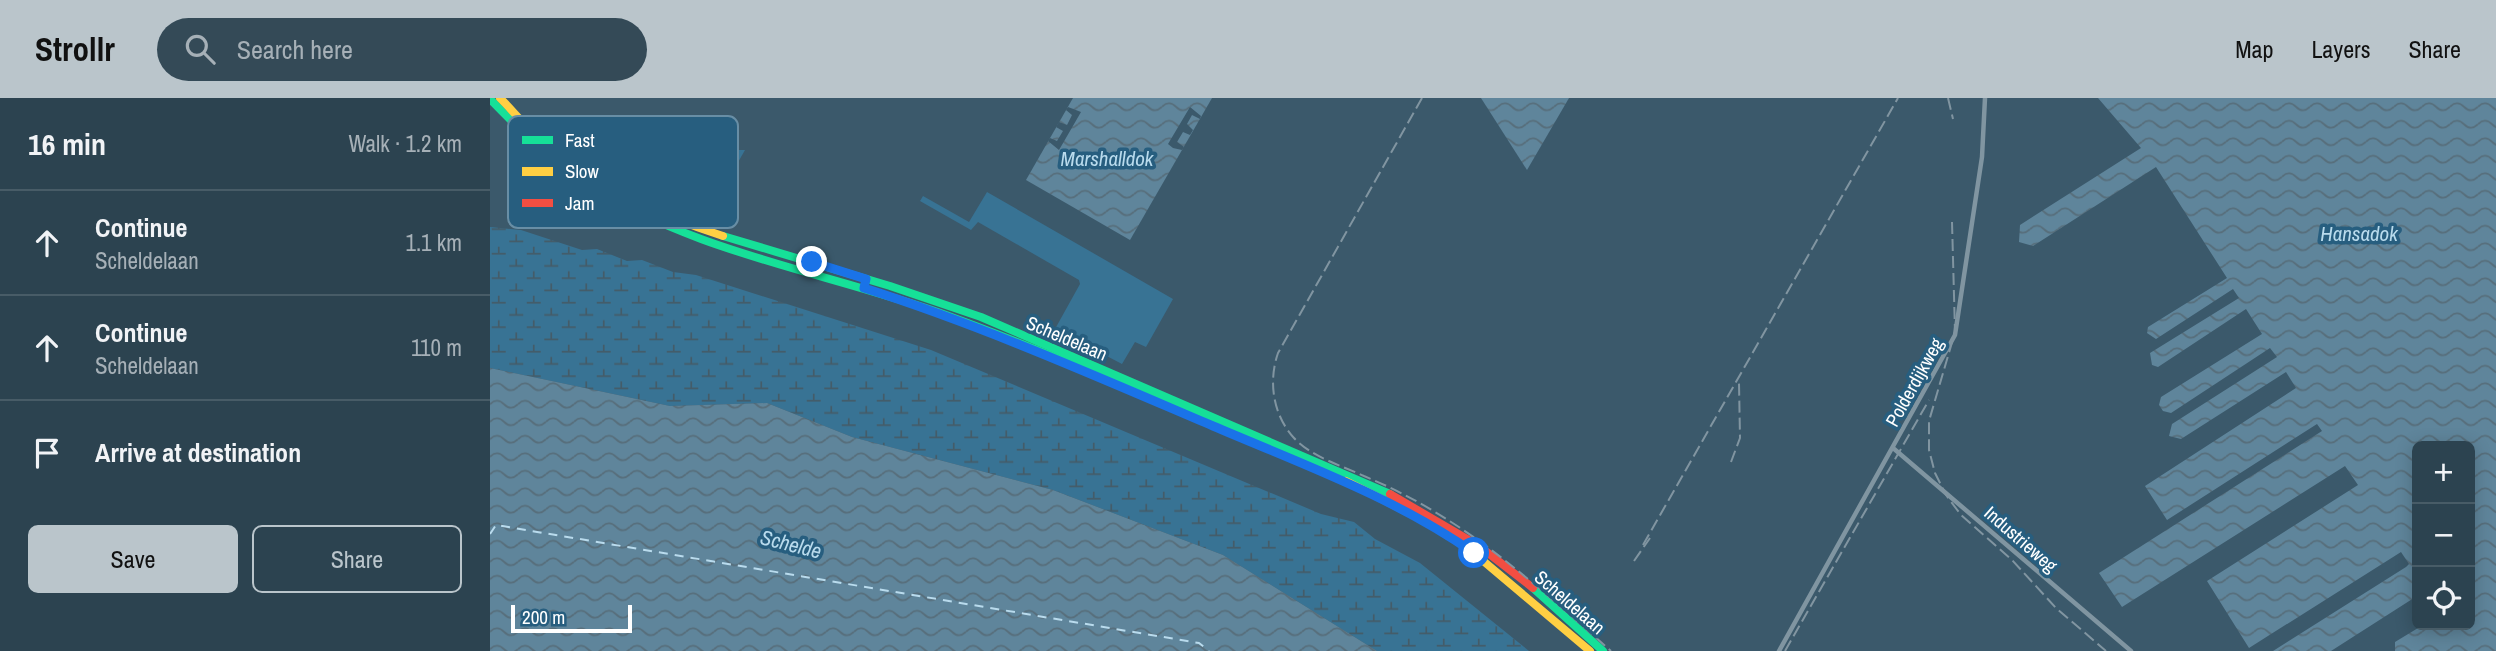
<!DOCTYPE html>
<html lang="en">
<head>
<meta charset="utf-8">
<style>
  :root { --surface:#2c4350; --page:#344a57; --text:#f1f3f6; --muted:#a6b0b7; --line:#485c67; --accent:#bac5cb }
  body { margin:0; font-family:"Archivo Narrow",sans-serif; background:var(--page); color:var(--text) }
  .controls { position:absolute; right:21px; bottom:21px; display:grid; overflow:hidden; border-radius:10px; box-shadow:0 4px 18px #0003 }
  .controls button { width:63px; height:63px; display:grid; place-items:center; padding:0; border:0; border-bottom:2px solid var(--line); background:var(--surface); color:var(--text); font:35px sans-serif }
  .scale { position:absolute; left:21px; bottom:18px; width:121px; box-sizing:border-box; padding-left:7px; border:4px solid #fff; border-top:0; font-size:19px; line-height:24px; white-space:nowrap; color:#fff; -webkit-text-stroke:5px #275e7f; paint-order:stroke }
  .stop { position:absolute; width:21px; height:21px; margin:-16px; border:5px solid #1a73e8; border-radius:50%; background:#fff }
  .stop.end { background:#1a73e8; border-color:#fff; box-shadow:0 2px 7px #0008 }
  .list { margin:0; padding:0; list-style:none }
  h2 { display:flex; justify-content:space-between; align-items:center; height:91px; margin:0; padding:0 28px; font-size:30px }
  h2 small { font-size:23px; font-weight:400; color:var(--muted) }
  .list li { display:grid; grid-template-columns:46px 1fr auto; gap:21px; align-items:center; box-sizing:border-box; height:105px; padding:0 28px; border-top:2px solid var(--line) }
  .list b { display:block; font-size:26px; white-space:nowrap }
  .list p { margin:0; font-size:23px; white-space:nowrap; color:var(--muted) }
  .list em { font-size:23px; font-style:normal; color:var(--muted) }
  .actions { display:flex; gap:14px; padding:21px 28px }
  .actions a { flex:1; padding:16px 0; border:2px solid var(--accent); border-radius:10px; text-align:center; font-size:24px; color:var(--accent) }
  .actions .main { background:var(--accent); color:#111 }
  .icon { flex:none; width:38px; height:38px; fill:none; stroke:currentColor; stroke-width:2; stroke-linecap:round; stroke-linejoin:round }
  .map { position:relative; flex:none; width:2006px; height:553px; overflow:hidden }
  header { display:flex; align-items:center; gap:42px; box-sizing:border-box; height:98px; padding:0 35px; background:var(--accent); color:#111 }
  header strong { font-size:33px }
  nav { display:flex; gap:38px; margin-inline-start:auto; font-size:24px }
  .search { width:490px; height:63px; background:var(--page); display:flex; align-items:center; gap:18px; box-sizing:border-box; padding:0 24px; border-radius:38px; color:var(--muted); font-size:26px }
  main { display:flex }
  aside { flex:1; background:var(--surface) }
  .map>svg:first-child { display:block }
  .green { fill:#387394 }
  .wetland { fill:url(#wetland-marsh) }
  .water { fill:url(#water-waves) }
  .pier { fill:#3b596b }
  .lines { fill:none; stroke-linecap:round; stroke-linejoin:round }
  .ferry { stroke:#b9dbed; stroke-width:2; stroke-dasharray:9 7; stroke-linecap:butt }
  .street { stroke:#8095a1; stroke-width:4.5 }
  .fast { stroke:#16e098; stroke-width:8 }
  .slow { stroke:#ffcf43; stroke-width:8 }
  .jam { stroke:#f24e42; stroke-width:8 }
  .rail { stroke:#8195a1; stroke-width:2; stroke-dasharray:12 5; stroke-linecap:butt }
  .route { stroke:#1a73e8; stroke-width:9 }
  .labels { text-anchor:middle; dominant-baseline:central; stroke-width:7; stroke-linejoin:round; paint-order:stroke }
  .street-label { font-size:19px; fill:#fff; stroke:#275e7f }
  .water-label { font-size:21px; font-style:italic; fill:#b9dbed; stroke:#275e7f }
  .key { fill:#275e7f; stroke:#688ea5; stroke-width:2 }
  .key-label { font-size:19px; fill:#fff }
</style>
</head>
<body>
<header>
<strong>Strollr</strong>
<div class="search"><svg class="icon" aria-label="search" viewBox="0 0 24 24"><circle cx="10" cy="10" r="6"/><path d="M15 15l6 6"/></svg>Search here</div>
<nav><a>Map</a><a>Layers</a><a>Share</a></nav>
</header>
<main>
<aside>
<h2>16 min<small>Walk · 1.2 km</small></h2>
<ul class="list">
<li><svg class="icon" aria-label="ahead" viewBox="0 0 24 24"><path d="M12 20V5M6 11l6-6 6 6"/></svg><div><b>Continue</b><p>Scheldelaan</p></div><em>1.1 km</em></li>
<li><svg class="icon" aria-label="ahead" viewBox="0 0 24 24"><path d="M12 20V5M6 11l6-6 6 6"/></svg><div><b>Continue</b><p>Scheldelaan</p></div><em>110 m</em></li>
<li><svg class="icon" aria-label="arrive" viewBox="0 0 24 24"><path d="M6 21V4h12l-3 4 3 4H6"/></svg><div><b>Arrive at destination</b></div></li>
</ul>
<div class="actions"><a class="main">Save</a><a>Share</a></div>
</aside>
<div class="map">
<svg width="2006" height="553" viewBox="0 0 2006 553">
  <defs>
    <pattern id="wetland-marsh" width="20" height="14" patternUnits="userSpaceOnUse" patternTransform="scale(1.75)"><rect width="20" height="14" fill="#387394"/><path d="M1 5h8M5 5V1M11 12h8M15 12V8" fill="none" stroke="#445c69"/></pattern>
    <pattern id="water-waves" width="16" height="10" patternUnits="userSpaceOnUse" patternTransform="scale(1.75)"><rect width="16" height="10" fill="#5f859b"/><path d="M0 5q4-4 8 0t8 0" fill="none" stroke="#576e7b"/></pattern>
  </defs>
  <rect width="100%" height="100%" fill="#3b596b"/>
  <g class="green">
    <polygon points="249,52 255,52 230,96 224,97"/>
    <polygon points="497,94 683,201 656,249 645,244 632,266 565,231 590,186 589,182 488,124 481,132 430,103 433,98 479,124"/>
  </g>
  <polygon class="wetland" points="0,129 31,132 92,152 107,151 137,163 152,162 183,174 206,177 441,252 831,416 864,424 885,441 930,465 1039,553 887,553 733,457 563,392 362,339 277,305 180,308 0,270"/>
  <g class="water">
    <polygon points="583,0 722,0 640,142 536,82"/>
    <polygon points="991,0 1079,0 1037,72"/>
    <polygon points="1608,0 2006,0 2006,553 1905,553 1905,544 1933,527 1980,527 1980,348 1927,348 1927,498 1841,553 1783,553 1916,469 1919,466 1911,454 1759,550 1717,483 1868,387 1855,368 1632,509 1609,475 1832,333 1827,326 1677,422 1655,388 1806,290 1796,274 1691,341 1679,338 1682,326 1787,259 1780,250 1681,315 1673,313 1669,307 1671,299 1772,236 1756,211 1668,269 1662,267 1660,255 1749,200 1743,191 1666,241 1657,235 1658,229 1737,180 1666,69 1543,148 1529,144 1530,127 1651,50"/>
    <polygon points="0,270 180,308 277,305 362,339 563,392 733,457 887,553 0,553"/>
  </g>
  <g class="pier">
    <polygon points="578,9 591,14 569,52 558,43 560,40 567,43 573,33 566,29 569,24 577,27 582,17 576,12"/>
    <polygon points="700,9 711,18 710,21 702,17 697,26 703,32 700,37 693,34 687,44 694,49 692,52 683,50 678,46"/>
  </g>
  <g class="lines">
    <polyline class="ferry" points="0,436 6,427 709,545 719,553"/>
    <g class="street">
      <polyline points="1403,350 1641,553"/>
      <polyline points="1289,553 1465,237 1492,59 1495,0"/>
    </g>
    <g class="fast">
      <path d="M0,1c30,31 59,60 95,83 107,71 242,90 361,133 135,49 267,110 400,166"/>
      <polyline points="233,138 400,188 491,219 900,396"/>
      <polyline points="1043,490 1113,553"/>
    </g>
    <g class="slow">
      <path d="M10,0c15,15 29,33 46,46 52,42 114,72 177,92"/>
      <polyline points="856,383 935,423 979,451 1100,553"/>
    </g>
    <polyline class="jam" points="900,396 989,448 1043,490"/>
    <g class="rail">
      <path d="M932,0l-144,255c-10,29 -5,62 16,85 18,19 46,27 70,38 24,10 48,22 71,36 64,38 120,90 176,139"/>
      <polyline points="1458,0 1463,21"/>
      <polyline points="1462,124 1465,234 1439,323 1439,352 1445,375 1456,397 1471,417 1522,462 1566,510 1616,553"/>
      <polyline points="1241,364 1250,340 1249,285"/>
      <polyline points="1153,447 1408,0"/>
      <polyline points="1144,463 1160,440"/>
      <polyline points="1295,553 1439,302"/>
    </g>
  </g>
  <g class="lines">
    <path class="route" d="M322,164l54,17 -2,9c119,38 234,89 349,138 89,38 181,71 261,127"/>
  </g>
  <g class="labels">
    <g class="street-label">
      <text transform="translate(577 240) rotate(23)">Scheldelaan</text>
      <text transform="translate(1424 284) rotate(-61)">Polderdijkweg</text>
      <text transform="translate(1531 441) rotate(41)">Industrieweg</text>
      <text transform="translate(1080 504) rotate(41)">Scheldelaan</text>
    </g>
    <g class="water-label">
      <text x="617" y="60">Marshalldok</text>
      <text x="1869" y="135">Hansadok</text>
      <text transform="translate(301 446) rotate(14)">Schelde</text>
    </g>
  </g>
  <rect x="18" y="18" width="230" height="112" rx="10" class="key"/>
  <rect x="32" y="38" width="31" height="8" fill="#16e098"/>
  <rect x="32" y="69" width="31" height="9" fill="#ffcf43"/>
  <rect x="32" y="101" width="31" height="8" fill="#f24e42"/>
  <g class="key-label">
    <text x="75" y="49">Fast</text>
    <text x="75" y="80">Slow</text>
    <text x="75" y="112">Jam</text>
  </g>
</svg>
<div class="controls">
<button>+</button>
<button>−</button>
<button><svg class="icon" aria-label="locate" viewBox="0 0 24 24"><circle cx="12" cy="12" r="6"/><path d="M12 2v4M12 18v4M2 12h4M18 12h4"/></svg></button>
</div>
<div class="scale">200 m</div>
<div class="stop" style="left:984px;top:455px"></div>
<div class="stop end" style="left:322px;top:164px"></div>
</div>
</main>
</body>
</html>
